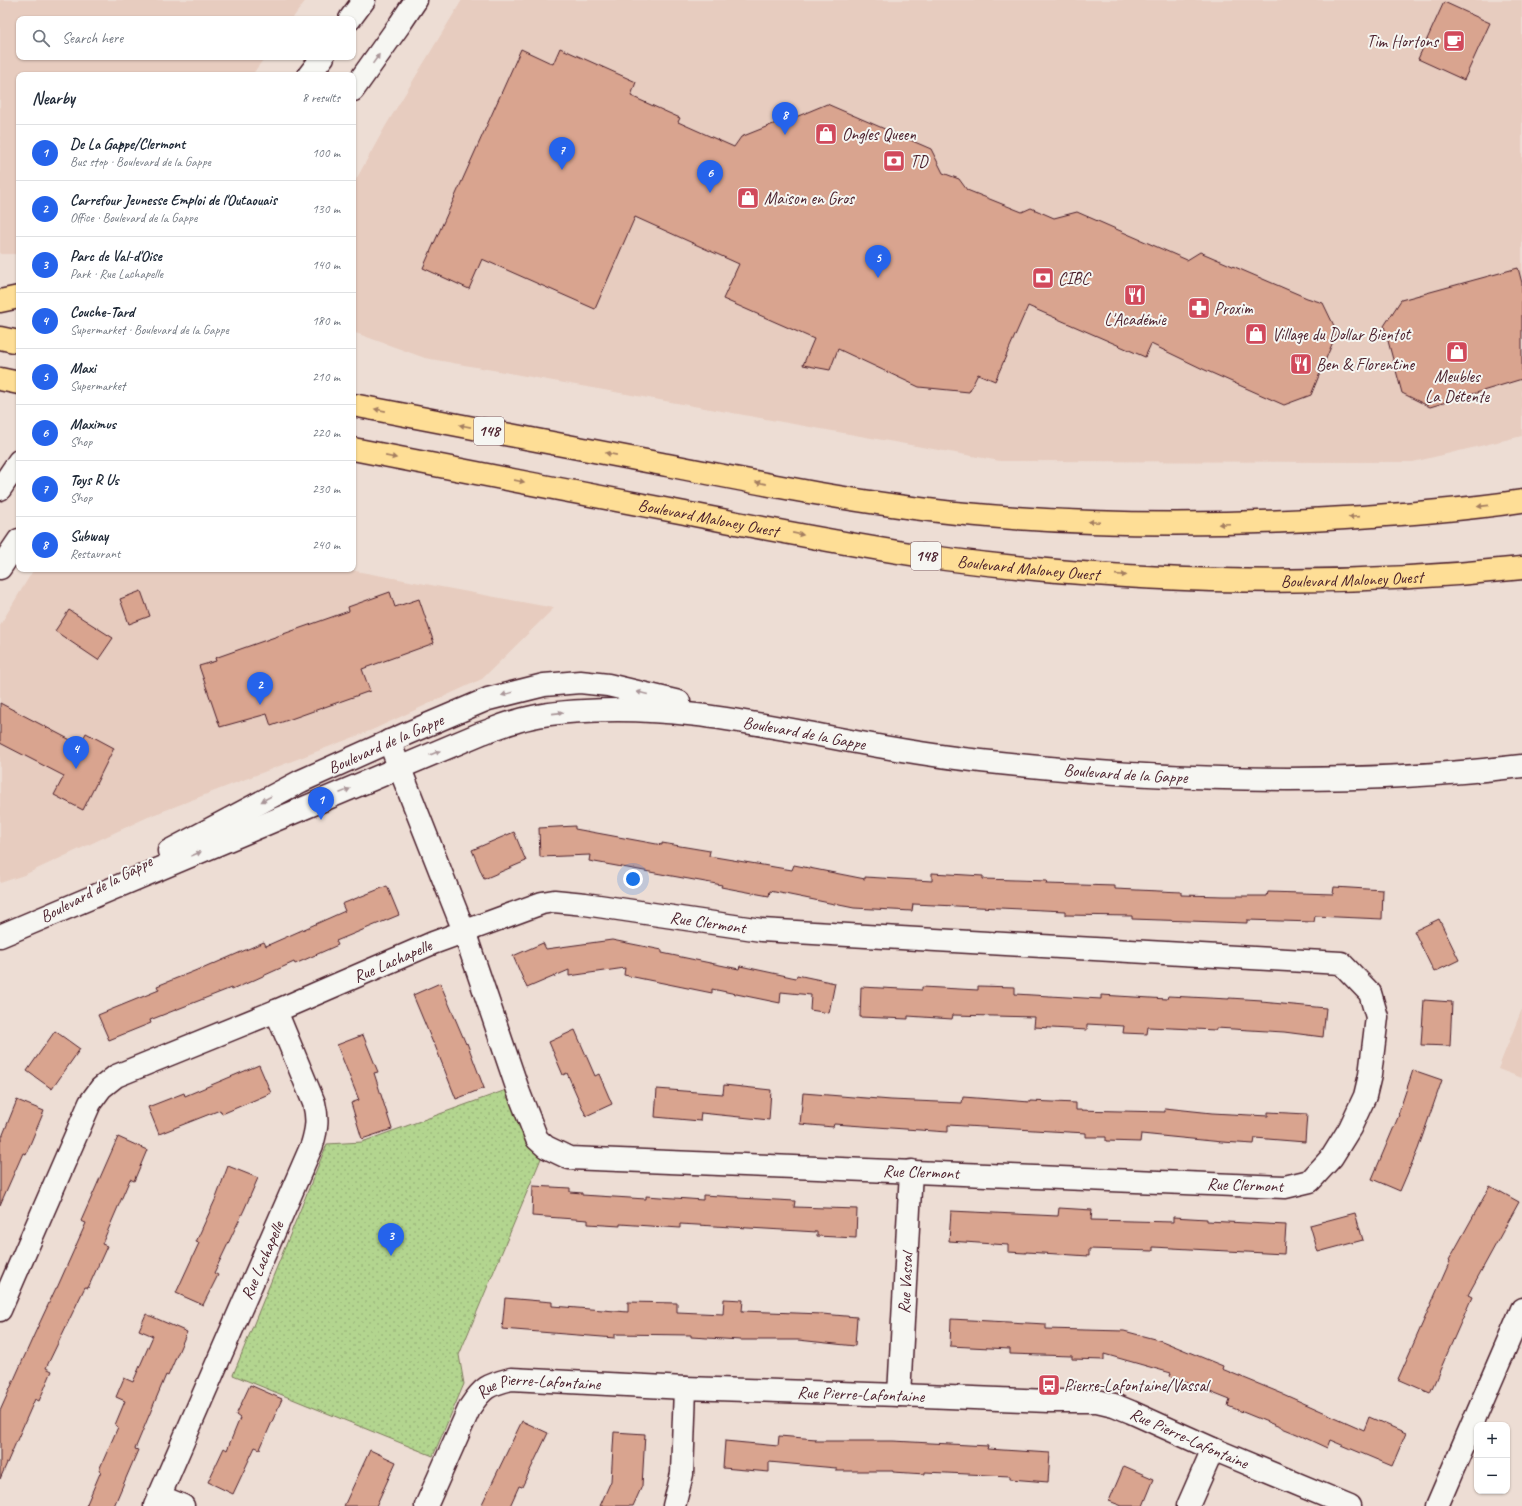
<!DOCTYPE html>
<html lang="en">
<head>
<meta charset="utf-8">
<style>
  :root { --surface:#fff; --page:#f2f2f3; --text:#1f2937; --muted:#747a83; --line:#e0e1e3; --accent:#2563eb }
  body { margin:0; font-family:Caveat,sans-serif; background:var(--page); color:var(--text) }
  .controls { position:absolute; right:12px; bottom:12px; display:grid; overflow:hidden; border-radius:8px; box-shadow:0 1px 3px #0004 }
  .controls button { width:36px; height:36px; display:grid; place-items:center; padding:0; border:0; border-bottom:1px solid var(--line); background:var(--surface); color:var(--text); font:20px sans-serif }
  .you { position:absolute; left:633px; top:879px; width:14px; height:14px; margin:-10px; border:3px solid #fff; border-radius:50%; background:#1a73e8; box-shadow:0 0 0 6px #1a73e833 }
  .badge { display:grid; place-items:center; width:26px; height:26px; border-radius:50%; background:var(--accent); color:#fff; font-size:13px; font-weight:700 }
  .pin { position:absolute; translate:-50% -33px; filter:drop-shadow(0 1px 2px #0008) }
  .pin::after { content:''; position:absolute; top:21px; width:14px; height:12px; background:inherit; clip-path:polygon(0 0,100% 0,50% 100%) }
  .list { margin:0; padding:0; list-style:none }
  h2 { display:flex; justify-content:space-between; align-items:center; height:52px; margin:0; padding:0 16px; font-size:17px }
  h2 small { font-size:13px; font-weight:400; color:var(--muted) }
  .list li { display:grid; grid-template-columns:26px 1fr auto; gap:12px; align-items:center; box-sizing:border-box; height:56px; padding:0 16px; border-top:1px solid var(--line) }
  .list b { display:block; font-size:15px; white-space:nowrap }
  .list p { margin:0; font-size:13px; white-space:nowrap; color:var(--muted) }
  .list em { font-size:13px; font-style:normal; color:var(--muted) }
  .icon { flex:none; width:22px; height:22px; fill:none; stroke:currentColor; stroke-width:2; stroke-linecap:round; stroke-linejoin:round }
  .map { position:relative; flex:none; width:1522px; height:1506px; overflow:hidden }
  .search { position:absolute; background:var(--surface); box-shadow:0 1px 3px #0004; left:16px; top:16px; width:340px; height:44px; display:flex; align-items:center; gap:10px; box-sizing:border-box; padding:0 14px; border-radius:8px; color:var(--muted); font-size:15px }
  .panel { position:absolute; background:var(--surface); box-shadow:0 1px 3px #0004; left:16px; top:72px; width:340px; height:500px; border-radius:8px }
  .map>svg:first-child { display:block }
  .built { fill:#e7ccbf }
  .park { fill:url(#park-dots); stroke:#7e7a5d }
  .building { fill:#d9a48f; stroke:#4a1f2b }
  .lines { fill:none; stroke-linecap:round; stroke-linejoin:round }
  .street-casing { stroke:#4a1f2b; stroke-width:25 }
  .secondary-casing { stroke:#4a1f2b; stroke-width:25 }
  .primary-casing { stroke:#4a1f2b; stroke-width:25 }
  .street { stroke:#f6f6f2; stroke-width:22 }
  .secondary { stroke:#f6f6f2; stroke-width:22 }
  .primary { stroke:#fede96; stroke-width:22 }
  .oneway { fill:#a99598 }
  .oneway2 { fill:#a47e60 }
  .labels { text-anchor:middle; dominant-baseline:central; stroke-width:4; stroke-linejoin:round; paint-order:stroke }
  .shield { fill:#f6f6f2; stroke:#7e6067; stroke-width:1 }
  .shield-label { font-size:16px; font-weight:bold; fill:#4a1f2b }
  .poi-label { font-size:17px; fill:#4a1f2b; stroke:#f6f6f2; text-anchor:start }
  .street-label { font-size:17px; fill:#4a1f2b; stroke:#f6f6f2 }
</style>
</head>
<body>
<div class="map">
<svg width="1522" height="1506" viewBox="0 0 1522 1506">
  <defs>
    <pattern id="park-dots" width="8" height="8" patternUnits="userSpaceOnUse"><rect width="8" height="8" fill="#b3d58f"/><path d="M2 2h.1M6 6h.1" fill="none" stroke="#9bb67c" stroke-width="1.8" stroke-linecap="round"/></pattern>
  </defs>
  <rect width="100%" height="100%" fill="#edddd4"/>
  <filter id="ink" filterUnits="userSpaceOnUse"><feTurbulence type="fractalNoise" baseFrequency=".025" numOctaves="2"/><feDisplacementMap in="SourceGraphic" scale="8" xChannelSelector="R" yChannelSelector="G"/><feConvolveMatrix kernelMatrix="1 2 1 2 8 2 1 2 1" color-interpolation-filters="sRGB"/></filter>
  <g filter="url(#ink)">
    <g class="built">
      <polygon points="0,0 306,0 292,19 19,19 19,57 265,57 252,75 19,75 19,254 0,254"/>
      <polygon points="462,0 1522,0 1522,436 1413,462 1000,461 425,358 353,332 353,185 385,127"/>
      <polygon points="34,569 345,569 554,608 482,679 372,730 148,817 24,875 0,883 0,625"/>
      <polygon points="1522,1009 1522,1078 1498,1069"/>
    </g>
    <polygon class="park" points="509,1089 542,1156 459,1355 464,1384 433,1456 233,1375 327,1144 362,1142"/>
    <g class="building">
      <polygon points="1444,2 1490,23 1464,80 1418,59"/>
      <polygon points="560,48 636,82 631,96 680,118 678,122 734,147 741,137 781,121 779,124 827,104 931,149 943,173 959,179 967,190 1022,212 1031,208 1054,218 1077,212 1187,260 1200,252 1307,298 1323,303 1337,332 1311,395 1284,405 1205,370 1151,344 1145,357 1028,306 995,381 978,374 969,392 919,387 838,349 830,370 803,365 814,339 723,299 739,264 635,217 595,309 482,259 469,289 423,268 521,49 553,64"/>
      <polygon points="1518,268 1522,283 1522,379 1430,407 1402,393 1384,326 1401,300"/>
      <polygon points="141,591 150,616 129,624 120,599"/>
      <polygon points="390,592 395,607 419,599 434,643 362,669 370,691 271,726 267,714 220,727 199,666 216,661 215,658 349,611 348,607"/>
      <polygon points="69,610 113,638 98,660 55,631"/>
      <polygon points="0,703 80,745 86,733 114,748 83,810 54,795 64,776 0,743"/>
      <polygon points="575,826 575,829 662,845 662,843 710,851 709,856 792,870 794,865 865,879 865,877 932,881 932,873 983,876 983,879 1047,881 1046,884 1115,886 1115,889 1181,892 1181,895 1224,896 1267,896 1268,892 1333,894 1334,887 1383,890 1382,919 1315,916 1314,922 1247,920 1247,923 1132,919 1132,916 1065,915 1065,911 913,904 912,911 854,908 770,891 769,896 721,887 722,885 589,861 590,855 540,857 539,828"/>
      <polygon points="514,832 526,861 484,879 472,850"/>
      <polygon points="387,886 399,915 336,941 338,945 295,964 294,962 232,990 231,988 150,1020 151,1023 109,1040 98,1015 159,990 157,986 202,968 202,969 264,942 266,946 345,911 342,904"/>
      <polygon points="1439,919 1459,960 1434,972 1414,931"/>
      <polygon points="612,940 662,950 662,953 739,969 740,966 796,978 797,975 835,983 829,1013 810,1010 811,995 781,992 780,1003 712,989 712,993 624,975 625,968 569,976 569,970 527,988 513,956 543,943 546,949"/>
      <polygon points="440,983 466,1044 467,1043 484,1088 456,1099 434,1043 433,1043 413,995"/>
      <polygon points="978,986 1015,987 1015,994 1101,999 1101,995 1167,999 1168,996 1229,999 1229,998 1262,1000 1261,1002 1326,1008 1323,1037 1284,1032 1216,1028 1216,1030 1148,1027 1147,1034 1123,1033 1124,1026 1087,1024 1087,1030 1034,1027 1035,1017 953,1015 952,1019 908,1016 908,1019 860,1017 861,987 922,990 922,987 978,990"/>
      <polygon points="1424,1000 1452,1002 1450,1046 1421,1045"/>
      <polygon points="575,1030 595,1076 599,1074 612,1104 586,1116 567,1073 563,1075 549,1042"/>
      <polygon points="55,1031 80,1049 52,1089 27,1071"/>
      <polygon points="363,1035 378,1072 374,1073 392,1129 362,1139 351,1103 359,1100 337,1045"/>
      <polygon points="259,1065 271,1093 222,1114 220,1110 159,1134 148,1107 184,1093 185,1096"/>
      <polygon points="1413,1070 1442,1080 1418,1149 1400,1191 1372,1179 1399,1115 1398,1115"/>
      <polygon points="724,1085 771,1090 769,1120 701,1113 700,1121 655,1117 657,1089 723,1094"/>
      <polygon points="803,1093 891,1100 962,1103 963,1097 1030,1102 1030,1101 1076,1103 1076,1110 1165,1112 1165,1108 1212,1113 1268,1116 1268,1112 1307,1114 1305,1142 1255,1138 1254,1144 1222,1142 1141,1134 1140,1142 1106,1141 1106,1137 1086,1137 1086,1133 1051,1131 948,1125 948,1132 834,1124 833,1127 800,1124"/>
      <polygon points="17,1100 44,1111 26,1154 23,1153 0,1205 0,1142"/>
      <polygon points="118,1137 147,1150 134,1181 130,1179 102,1244 107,1246 88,1288 85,1287 46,1368 52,1371 39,1401 35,1399 0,1479 0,1411 34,1335 56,1288 57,1288 86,1223 81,1221"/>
      <polygon points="228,1166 258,1178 244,1210 214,1273 218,1275 203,1305 176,1293 199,1243 196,1242 216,1198"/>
      <polygon points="533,1186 570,1188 570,1192 582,1193 582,1195 646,1199 646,1196 703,1200 703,1195 738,1197 738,1198 795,1201 794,1207 857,1209 856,1238 817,1236 817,1232 680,1224 680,1228 620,1224 620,1226 588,1224 588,1220 532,1216"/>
      <polygon points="1490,1186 1519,1202 1468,1295 1472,1297 1430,1393 1398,1379 1450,1261 1449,1260"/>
      <polygon points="1059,1208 1092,1210 1091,1220 1173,1222 1173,1217 1207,1219 1207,1221 1286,1225 1284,1254 1153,1247 1153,1251 1089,1249 1089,1256 1026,1252 1026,1253 1008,1252 1008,1245 949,1241 951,1211 1058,1216"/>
      <polygon points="1355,1213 1363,1240 1318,1252 1310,1225"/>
      <polygon points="505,1298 552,1302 552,1306 628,1312 628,1302 677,1303 677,1312 723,1314 724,1299 743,1300 742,1311 822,1314 857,1317 855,1346 798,1340 740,1340 691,1337 691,1335 615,1334 615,1338 502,1329"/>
      <polygon points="146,1314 187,1332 168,1376 166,1375 135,1449 138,1450 114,1506 86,1506 101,1471 99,1470 118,1427 115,1425 125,1401 116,1397 124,1378 133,1382 153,1336 139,1330"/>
      <polygon points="951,1319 1046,1324 1046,1329 1124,1331 1162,1341 1223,1366 1222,1369 1283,1394 1364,1430 1369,1417 1406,1433 1392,1466 1330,1440 1327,1448 1297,1434 1228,1406 1230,1400 1170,1376 1171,1373 1104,1354 1104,1360 1072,1359 1072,1356 1010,1354 1010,1349 950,1346"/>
      <polygon points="250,1385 282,1399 260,1449 255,1447 233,1494 208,1482 224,1448 227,1450 240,1418 236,1415"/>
      <polygon points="522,1421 548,1433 522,1487 519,1486 510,1506 481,1506"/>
      <polygon points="614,1432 645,1434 642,1486 633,1506 600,1506 611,1481"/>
      <polygon points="779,1436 816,1439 815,1441 893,1441 988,1446 987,1449 1050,1453 1048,1482 1010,1479 1010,1476 925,1472 925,1474 893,1472 893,1471 836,1471 836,1468 769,1462 769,1472 723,1468 725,1441 778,1446"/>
      <polygon points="370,1450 396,1462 376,1506 344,1506"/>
      <polygon points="1124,1466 1154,1479 1143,1506 1122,1506 1109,1501"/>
    </g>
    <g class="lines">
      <g class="street-casing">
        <g id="street">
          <path id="s1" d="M0,1310l90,-207 11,-15 15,-12 160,-65 157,-68 109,-40 12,-2 31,3 176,26 580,33 29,30 7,24 -7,58 -5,21 -15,32 -18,29 -22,24 -25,6 -716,-29 -23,-11 -9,-8 -18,-46 -55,-162 -75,-190"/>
          <path id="s2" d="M899,1395l12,-224"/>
          <polyline points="159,1496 183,1506"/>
          <path id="s3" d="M155,1506l157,-361c5,-17 6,-26 2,-42l-38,-92"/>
          <path id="s4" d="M426,1506l44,-99c13,-20 18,-22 41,-28l174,9 214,7 150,6h48l17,4 17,7 82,37 137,57"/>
          <polyline points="674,1506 682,1474 685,1388"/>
          <polyline points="1188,1506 1213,1449"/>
          <polyline points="1437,1506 1522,1309"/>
        </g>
      </g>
      <g class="secondary-casing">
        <g id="secondary">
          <polyline points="350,19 364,0"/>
          <polyline points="309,75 323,57"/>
          <polyline points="353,90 400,24 416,0"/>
          <polyline points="0,489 19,461"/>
          <polyline points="0,568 19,540"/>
          <path id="s5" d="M169,851l132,-70 107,-48 80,-34 56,-14 36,-3 28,3 71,17"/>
          <path id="s6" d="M0,936l482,-203c12,-4 23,-9 35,-12 22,-7 45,-9 68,-10 80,-5 151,9 229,23 55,11 111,21 167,27 180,20 361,26 541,5"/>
        </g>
      </g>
      <g class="primary-casing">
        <g id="primary">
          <polyline points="0,301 19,297"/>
          <polyline points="0,338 19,342"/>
          <polyline points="0,379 19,383"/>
          <path d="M353,405c103,20 206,39 309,59 101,20 201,40 304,50 126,12 253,12 379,4 59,-4 118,-8 177,-17"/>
          <path id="s7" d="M353,449c111,22 221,43 332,64 82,16 163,32 245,44 196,26 395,32 592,11"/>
        </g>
      </g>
      <use href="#street" class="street"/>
      <use href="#secondary" class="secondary"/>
      <use href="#primary" class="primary"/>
    </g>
    <defs><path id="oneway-solid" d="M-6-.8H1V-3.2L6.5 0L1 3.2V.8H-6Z"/></defs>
    <g class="oneway">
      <use href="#oneway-solid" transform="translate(376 59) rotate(-55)"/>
      <use href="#oneway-solid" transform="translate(642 693) rotate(-166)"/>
      <use href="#oneway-solid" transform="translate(507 694) rotate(164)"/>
      <use href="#oneway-solid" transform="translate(558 713) rotate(-6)"/>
      <use href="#oneway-solid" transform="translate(435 753) rotate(-23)"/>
      <use href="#oneway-solid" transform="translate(345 791) rotate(-22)"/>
      <use href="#oneway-solid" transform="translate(266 799) rotate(151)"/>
      <use href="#oneway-solid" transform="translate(196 854) rotate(-23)"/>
    </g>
    <g class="oneway2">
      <use href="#oneway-solid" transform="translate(380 410) rotate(-169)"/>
      <use href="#oneway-solid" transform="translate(465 426) rotate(-169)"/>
      <use href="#oneway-solid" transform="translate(611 454) rotate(-169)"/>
      <use href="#oneway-solid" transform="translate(391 457) rotate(11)"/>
      <use href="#oneway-solid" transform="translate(519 481) rotate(11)"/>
      <use href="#oneway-solid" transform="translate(761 483) rotate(-169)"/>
      <use href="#oneway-solid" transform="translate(1483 506) rotate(174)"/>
      <use href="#oneway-solid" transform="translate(1354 517) rotate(176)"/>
      <use href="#oneway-solid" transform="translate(1094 522) rotate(-178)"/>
      <use href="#oneway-solid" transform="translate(1224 524) rotate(178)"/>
      <use href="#oneway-solid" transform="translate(798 534) rotate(11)"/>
      <use href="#oneway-solid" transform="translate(1121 575) rotate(4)"/>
    </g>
  </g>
  <defs>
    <g id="cafe-square" transform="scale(1.15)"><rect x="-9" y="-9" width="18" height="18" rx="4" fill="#d1495b" stroke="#f6f6f2"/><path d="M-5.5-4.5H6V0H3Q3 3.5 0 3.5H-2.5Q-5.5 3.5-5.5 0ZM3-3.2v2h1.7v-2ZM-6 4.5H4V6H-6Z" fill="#fff"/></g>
    <g id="shop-square" transform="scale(1.15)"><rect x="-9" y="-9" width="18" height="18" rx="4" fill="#d1495b" stroke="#f6f6f2"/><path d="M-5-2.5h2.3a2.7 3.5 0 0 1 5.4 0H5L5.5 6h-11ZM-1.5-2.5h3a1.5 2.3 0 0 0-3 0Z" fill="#fff"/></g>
    <g id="bank-square" transform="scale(1.15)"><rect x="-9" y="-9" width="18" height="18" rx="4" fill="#d1495b" stroke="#f6f6f2"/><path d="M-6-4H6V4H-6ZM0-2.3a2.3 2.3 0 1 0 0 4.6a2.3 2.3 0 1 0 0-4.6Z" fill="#fff"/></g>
    <g id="restaurant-square" transform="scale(1.15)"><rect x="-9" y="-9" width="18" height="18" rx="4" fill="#d1495b" stroke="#f6f6f2"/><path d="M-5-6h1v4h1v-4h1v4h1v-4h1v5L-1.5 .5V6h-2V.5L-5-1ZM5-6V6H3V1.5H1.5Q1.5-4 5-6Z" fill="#fff"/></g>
    <g id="pharmacy-square" transform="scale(1.15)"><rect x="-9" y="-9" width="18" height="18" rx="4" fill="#d1495b" stroke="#f6f6f2"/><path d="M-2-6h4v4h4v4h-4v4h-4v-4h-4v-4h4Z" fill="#fff"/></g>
    <g id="bus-square" transform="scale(1.15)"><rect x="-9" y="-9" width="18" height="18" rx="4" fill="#d1495b" stroke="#f6f6f2"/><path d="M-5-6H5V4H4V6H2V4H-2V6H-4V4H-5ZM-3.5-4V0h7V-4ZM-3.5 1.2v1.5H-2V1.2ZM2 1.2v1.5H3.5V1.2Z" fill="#fff"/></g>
  </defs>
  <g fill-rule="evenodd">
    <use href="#cafe-square" x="1454" y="41"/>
    <use href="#shop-square" x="826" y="134"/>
    <use href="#bank-square" x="894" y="161"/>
    <use href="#shop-square" x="748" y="198"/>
    <use href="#bank-square" x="1043" y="278"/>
    <use href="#restaurant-square" x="1135" y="295"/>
    <use href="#pharmacy-square" x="1199" y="308"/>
    <use href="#shop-square" x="1256" y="334"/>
    <use href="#shop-square" x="1457" y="352"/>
    <use href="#restaurant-square" x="1301" y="364"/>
    <use href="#bus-square" x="1049" y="1385"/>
  </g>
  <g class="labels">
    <g class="shield">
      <rect x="474" y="417" width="30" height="28" rx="3"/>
      <rect x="911" y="542" width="30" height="28" rx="3"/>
    </g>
    <g class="shield-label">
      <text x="489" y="431">148</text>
      <text x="926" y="556">148</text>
    </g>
    <g class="poi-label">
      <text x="1438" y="41" text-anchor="end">Tim Hortons</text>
      <text x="842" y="134">Ongles Queen</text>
      <text x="910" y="161">TD</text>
      <text x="764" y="198">Maison en Gros</text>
      <text x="1058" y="278">CIBC</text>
      <text x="1214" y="308">Proxim</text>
      <text x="1135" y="319" text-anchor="middle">L'Académie</text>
      <text x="1272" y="334">Village du Dollar Bientot</text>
      <text x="1316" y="364">Ben &amp; Florentine</text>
      <text x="1457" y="376" text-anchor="middle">Meubles<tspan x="1457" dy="20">La Détente</tspan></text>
      <text x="1064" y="1385">Pierre-Lafontaine/Vassal</text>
    </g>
    <g class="street-label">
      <text stroke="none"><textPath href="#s7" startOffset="362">Boulevard Maloney Ouest</textPath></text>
      <text stroke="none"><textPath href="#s7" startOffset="686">Boulevard Maloney Ouest</textPath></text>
      <text stroke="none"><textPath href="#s7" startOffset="1010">Boulevard Maloney Ouest</textPath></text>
      <text stroke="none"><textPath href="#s6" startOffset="850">Boulevard de la Gappe</textPath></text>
      <text stroke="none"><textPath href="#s5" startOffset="242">Boulevard de la Gappe</textPath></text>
      <text stroke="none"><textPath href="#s6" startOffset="1174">Boulevard de la Gappe</textPath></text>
      <text transform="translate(96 889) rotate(-28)">Boulevard de la Gappe</text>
      <text stroke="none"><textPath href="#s1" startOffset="891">Rue Clermont</textPath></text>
      <text stroke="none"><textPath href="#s1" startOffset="563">Rue Lachapelle</textPath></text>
      <text transform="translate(921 1172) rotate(2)">Rue Clermont</text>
      <text transform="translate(1245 1185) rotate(2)">Rue Clermont</text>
      <text stroke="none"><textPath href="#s3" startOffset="268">Rue Lachapelle</textPath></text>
      <text stroke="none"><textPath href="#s2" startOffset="112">Rue Vassal</textPath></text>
      <text stroke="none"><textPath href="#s4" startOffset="186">Rue Pierre-Lafontaine</textPath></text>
      <text stroke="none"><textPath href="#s4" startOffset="510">Rue Pierre-Lafontaine</textPath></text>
      <text stroke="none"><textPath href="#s4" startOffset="846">Rue Pierre-Lafontaine</textPath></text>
    </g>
  </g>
</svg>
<div class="controls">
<button>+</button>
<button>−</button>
</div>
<div class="you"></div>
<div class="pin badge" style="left:321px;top:820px">1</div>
<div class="pin badge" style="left:260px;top:705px">2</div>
<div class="pin badge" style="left:391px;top:1256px">3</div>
<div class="pin badge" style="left:76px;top:769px">4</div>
<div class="pin badge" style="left:878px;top:278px">5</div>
<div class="pin badge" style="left:710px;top:193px">6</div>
<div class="pin badge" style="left:562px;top:170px">7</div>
<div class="pin badge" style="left:785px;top:135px">8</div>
<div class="search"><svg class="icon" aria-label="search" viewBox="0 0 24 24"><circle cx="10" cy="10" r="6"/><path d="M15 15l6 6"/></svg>Search here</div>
<section class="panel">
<h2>Nearby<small>8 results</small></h2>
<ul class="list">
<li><span class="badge">1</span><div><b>De La Gappe/Clermont</b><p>Bus stop · Boulevard de la Gappe</p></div><em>100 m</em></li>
<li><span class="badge">2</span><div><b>Carrefour Jeunesse Emploi de l'Outaouais</b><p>Office · Boulevard de la Gappe</p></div><em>130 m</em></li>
<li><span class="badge">3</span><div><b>Parc de Val-d'Oise</b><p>Park · Rue Lachapelle</p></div><em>140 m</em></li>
<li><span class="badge">4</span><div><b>Couche-Tard</b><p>Supermarket · Boulevard de la Gappe</p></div><em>180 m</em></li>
<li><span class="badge">5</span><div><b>Maxi</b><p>Supermarket</p></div><em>210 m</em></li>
<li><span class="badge">6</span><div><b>Maximus</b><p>Shop</p></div><em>220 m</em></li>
<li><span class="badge">7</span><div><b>Toys R Us</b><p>Shop</p></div><em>230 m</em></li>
<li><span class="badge">8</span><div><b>Subway</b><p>Restaurant</p></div><em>240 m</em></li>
</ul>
</section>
</div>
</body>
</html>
